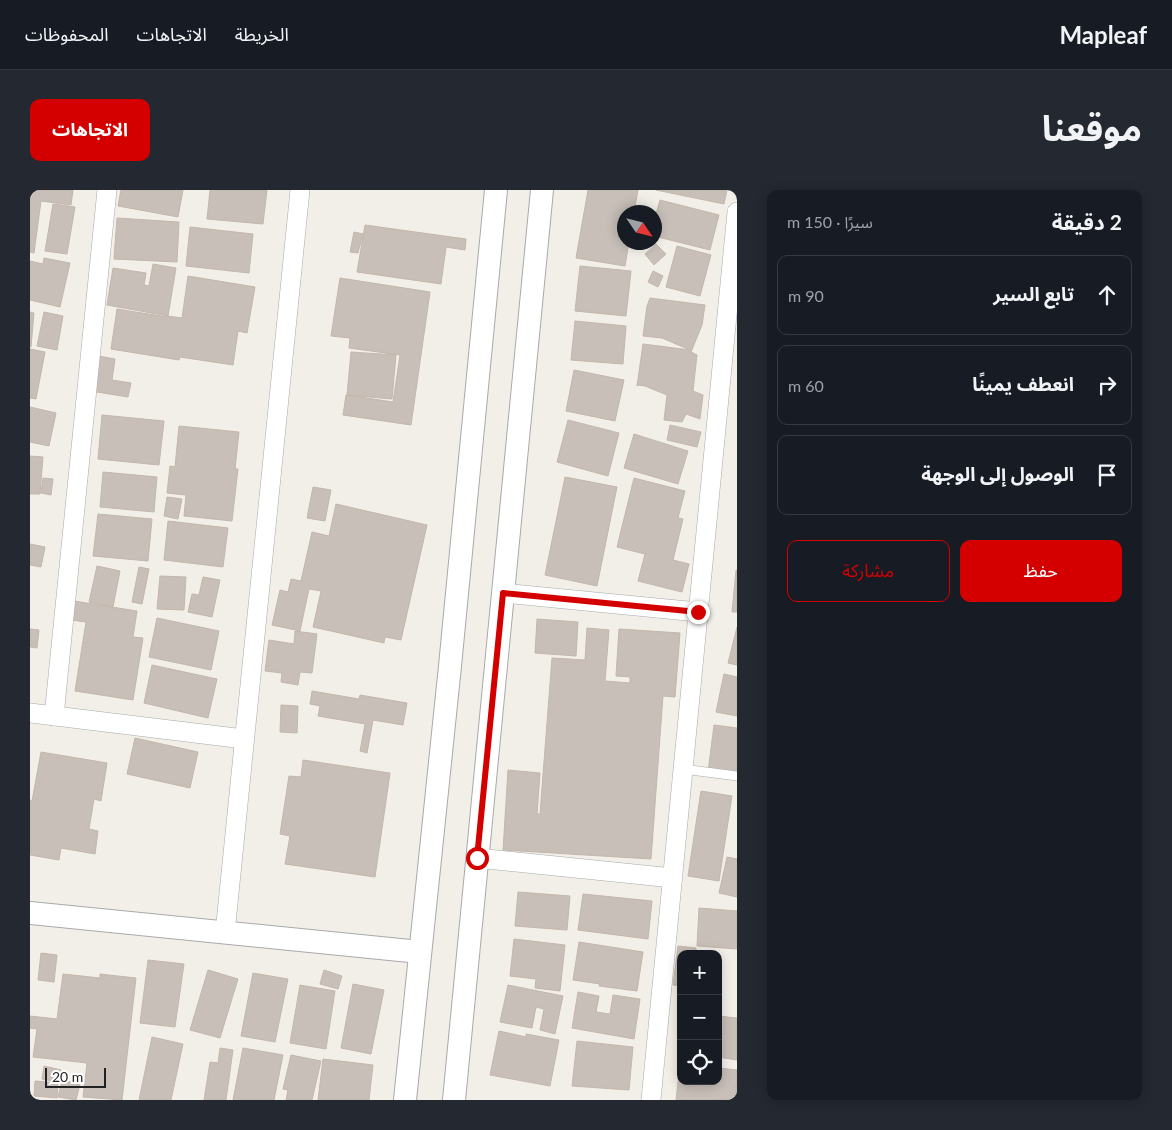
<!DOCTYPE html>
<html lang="ar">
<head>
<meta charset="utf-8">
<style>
  :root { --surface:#171b24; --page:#242831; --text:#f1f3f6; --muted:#9ea1a6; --line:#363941; --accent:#d40000 }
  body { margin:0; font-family:Lato,"Noto Sans Arabic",sans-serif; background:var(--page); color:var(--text); direction:rtl }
  .controls { position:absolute; right:15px; bottom:15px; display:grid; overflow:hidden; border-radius:10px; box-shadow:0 2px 12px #0003 }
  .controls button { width:45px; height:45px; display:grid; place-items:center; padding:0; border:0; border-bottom:1px solid var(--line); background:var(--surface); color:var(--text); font:25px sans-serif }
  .compass { position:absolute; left:587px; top:15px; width:45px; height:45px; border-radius:50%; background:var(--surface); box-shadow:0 2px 12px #0003; rotate:125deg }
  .scale { position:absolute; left:15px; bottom:12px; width:61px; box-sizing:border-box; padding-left:5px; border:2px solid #222; border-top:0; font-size:14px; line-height:18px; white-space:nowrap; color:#222; -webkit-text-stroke:4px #fff; paint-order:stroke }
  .stop { position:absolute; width:15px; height:15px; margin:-11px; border:4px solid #d40000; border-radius:50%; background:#fff }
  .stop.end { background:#d40000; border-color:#fff; box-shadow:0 1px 5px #0008 }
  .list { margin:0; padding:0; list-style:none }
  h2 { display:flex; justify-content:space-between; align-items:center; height:65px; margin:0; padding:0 20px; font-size:21px }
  h2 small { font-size:16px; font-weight:400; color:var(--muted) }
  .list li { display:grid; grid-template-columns:32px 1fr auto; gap:15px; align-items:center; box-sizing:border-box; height:80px; margin:0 10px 10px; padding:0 10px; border:1px solid var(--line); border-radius:10px }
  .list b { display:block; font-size:19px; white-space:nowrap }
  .list em { font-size:16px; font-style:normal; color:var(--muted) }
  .actions { display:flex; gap:10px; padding:15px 20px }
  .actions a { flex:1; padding:11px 0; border:1px solid var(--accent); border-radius:10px; text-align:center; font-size:18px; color:var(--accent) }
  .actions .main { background:var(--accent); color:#fff }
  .icon { flex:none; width:28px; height:28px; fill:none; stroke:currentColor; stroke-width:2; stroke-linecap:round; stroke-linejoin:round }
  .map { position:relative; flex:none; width:707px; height:910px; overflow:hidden; direction:ltr; border-radius:10px }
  header { display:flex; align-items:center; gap:30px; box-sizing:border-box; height:70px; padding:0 25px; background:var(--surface); border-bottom:1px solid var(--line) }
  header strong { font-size:24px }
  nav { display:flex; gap:28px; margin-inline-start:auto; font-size:18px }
  .intro { display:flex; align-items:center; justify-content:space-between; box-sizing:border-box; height:120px; padding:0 30px }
  h1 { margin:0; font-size:35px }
  .button { padding:12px 22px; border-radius:10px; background:var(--accent); color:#fff; font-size:18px; font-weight:700 }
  main { display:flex; gap:30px; padding:0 30px }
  aside { flex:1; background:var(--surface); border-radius:10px; box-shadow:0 2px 12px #0003 }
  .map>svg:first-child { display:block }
  .building { fill:#c7bfb8; stroke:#c4b6ab }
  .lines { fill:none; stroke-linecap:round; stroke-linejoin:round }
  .service-casing { stroke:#a9a9a9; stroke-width:10 }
  .minor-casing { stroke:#a9a9a9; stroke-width:20 }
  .tertiary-casing { stroke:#a9a9a9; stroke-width:24 }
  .service { stroke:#fff; stroke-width:9 }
  .minor { stroke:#fff; stroke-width:19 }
  .tertiary { stroke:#fff; stroke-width:22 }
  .route { stroke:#d40000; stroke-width:6 }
</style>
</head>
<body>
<header>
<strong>Mapleaf</strong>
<nav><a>الخريطة</a><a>الاتجاهات</a><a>المحفوظات</a></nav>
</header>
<div class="intro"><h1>موقعنا</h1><a class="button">الاتجاهات</a></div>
<main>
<aside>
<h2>2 دقيقة<small>سيرًا · 150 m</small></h2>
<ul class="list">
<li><svg class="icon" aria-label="ahead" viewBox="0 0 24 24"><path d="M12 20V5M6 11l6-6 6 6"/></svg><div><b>تابع السير</b></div><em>90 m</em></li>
<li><svg class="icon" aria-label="right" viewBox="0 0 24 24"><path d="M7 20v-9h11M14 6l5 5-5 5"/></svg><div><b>انعطف يمينًا</b></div><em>60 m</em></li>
<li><svg class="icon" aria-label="arrive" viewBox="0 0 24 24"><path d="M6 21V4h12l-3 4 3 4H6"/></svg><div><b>الوصول إلى الوجهة</b></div></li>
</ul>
<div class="actions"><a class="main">حفظ</a><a>مشاركة</a></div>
</aside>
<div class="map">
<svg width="707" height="910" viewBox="0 0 707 910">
  <rect width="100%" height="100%" fill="#f2efe9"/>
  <g class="building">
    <polygon points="0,0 43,0 41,15 11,11 4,63 0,62"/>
    <polygon points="91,0 153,0 148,27 88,16"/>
    <polygon points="180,0 237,0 233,34 177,29"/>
    <polygon points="558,0 608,0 604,22 594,22 594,52 599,52 595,76 546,68"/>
    <polygon points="626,0 697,0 694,14"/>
    <polygon points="630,10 689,25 680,60 624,46 624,31"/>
    <polygon points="23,14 45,17 37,64 15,61"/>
    <polygon points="87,28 149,32 147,72 84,69"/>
    <polygon points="335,35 436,49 435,60 416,57 411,94 327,82"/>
    <polygon points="160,37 223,44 219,83 156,76"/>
    <polygon points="324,42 333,44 328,63 320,62"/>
    <polygon points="626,54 636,64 624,75 615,64"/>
    <polygon points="647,56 681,65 670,106 636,97"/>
    <polygon points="14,68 40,73 30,117 0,110 0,71 13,74"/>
    <polygon points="123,74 146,78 138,126 77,115 83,78 116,83 114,95 119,96"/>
    <polygon points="550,76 601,81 596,126 545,121"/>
    <polygon points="623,81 633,86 628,97 618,92"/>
    <polygon points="158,86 225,97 217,143 208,141 203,175 150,167 149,170 81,159 87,119 137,127 137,126 152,128"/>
    <polygon points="310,88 400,102 381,235 313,225 316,205 363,212 370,165 319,158 320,148 301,146"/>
    <polygon points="620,108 675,115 672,135 661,162 667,165 663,201 673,205 670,229 656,224 652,232 634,230 637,205 615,196 608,195 607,196 613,154 660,160 632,148 613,146 617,116"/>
    <polygon points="0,122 4,123 1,157 0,157"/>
    <polygon points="14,122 33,126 27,160 7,156"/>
    <polygon points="545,131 596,136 593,174 541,170"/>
    <polygon points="0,159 15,162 6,209 0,208"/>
    <polygon points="321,162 366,165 362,209 317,205"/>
    <polygon points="68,166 85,169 82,190 101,193 98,207 61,201"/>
    <polygon points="544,180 594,190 585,231 536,221"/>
    <polygon points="0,217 26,223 19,256 0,252"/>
    <polygon points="72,225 134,231 129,275 68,269"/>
    <polygon points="538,230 589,243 578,286 527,272"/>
    <polygon points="640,235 671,242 667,257 637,250"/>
    <polygon points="149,236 209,242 205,279 208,279 202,331 154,326 156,305 137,303 140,276 145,277"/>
    <polygon points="604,244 658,261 648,294 594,278"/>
    <polygon points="0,266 13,267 10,304 0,304"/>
    <polygon points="73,282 127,287 124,322 70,317"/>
    <polygon points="535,287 587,297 567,396 515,385"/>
    <polygon points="13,288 23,289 21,305 11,303"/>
    <polygon points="604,288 655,301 648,328 653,329 643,370 659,374 652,402 608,391 615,364 587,357"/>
    <polygon points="283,297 301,300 295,331 277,328"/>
    <polygon points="137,307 152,309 148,329 134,326"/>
    <polygon points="306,314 397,335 371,450 355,447 354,453 283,437 291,401 279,399 270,441 242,435 250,400 258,402 261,389 271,391 282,342 299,346"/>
    <polygon points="68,324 122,329 118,371 63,366"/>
    <polygon points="138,331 198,338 193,377 134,370"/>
    <polygon points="0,354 15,357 11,377 0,375"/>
    <polygon points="67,376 90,381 83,417 59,412"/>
    <polygon points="109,377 119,379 112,414 102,412"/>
    <polygon points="706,380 707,380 707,422 702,422"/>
    <polygon points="130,386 156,387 154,420 127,419"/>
    <polygon points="173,387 190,390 182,427 158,422 162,404 169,405"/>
    <polygon points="44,411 107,421 103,447 113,448 103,510 45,501 56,432 41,430"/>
    <polygon points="127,428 189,441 181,480 119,467"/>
    <polygon points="507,429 548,432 546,466 505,463"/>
    <polygon points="707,437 707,475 698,473"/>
    <polygon points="557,438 579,440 575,491 600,493 600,487 586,486 589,439 650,443 645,507 633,506 621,669 473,660 478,580 510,583 507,624 510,624 522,468 555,470"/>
    <polygon points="0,439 9,440 7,458 0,457"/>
    <polygon points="265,441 287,444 282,483 270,482 268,495 251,492 252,483 235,481 239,450 264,454"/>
    <polygon points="122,475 187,489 178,528 114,513"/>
    <polygon points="694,484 707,487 707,526 686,522"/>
    <polygon points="282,501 329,509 330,505 377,513 373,535 343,530 337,563 330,561 335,534 288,526 290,516 280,514"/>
    <polygon points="251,515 268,516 267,543 250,542"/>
    <polygon points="684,535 707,538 707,586 678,582"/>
    <polygon points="105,548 168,562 160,598 97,584"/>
    <polygon points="11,562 77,573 71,611 64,609 59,639 68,641 65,664 31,658 29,670 0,665 0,610 2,611"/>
    <polygon points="273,570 360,583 345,687 255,674 260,646 250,644 259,586 271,587"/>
    <polygon points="671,601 702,606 689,691 658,686"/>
    <polygon points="697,667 707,669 707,707 689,703"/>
    <polygon points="488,702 540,706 537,740 485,736"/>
    <polygon points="553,704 622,711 618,749 548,740"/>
    <polygon points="669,718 707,721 707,759 667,756"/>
    <polygon points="484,749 535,755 530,801 505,798 506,789 480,786"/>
    <polygon points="549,752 613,762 607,801 569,796 570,794 543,790"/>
    <polygon points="648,756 666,758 666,764 651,764 651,796 643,795"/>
    <polygon points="11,763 27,765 24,792 8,790"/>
    <polygon points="118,770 154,774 145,837 110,833"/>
    <polygon points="178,780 208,789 190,848 160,840"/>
    <polygon points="294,780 312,786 308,799 290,794"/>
    <polygon points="223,783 258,789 245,852 211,846"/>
    <polygon points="33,784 70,788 70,784 106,788 92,910 53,907 57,873 3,867 7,839 0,838 0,826 27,829"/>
    <polygon points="323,794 354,800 341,864 311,858"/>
    <polygon points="270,795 305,801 296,859 260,853"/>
    <polygon points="478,795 533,806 525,844 510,840 514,819 506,817 502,838 470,832"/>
    <polygon points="548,802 569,806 566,822 580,824 583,805 610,809 604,849 542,838"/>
    <polygon points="688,826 707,828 707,870 688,867"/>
    <polygon points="469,841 496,847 496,844 529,850 520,896 460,885"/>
    <polygon points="122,847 153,854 141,910 109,910"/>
    <polygon points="547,851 603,857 599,900 542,896"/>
    <polygon points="190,858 203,860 196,910 174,910 180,872 188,873"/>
    <polygon points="213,858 253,865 244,910 203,910"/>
    <polygon points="261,865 291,871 282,910 256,910 258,900 253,899"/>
    <polygon points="293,869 343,875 339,910 288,910"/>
    <polygon points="650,874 651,891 688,891 688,878 707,880 706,910 646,910"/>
    <polygon points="14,876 31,880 28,892 12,889"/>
    <polygon points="32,890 50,894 46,910 28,907"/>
    <polygon points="5,891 28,893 27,908 4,906"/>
  </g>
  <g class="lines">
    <g class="service-casing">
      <polyline id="service" points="653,579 707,586"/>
    </g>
    <g class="minor-casing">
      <g id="minor">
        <polyline points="473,403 668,422"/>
        <polyline points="0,523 214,549"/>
        <polyline points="24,526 77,0"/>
        <polyline points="447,668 643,688"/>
        <polyline points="195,743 270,0"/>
        <polyline points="621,910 707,22"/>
      </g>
    </g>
    <g class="tertiary-casing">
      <g id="tertiary">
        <polyline points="0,723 390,762"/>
        <polyline points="375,910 420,476 466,0"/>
        <polyline points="424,910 512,0"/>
      </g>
    </g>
    <use href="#service" class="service"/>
    <use href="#minor" class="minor"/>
    <use href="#tertiary" class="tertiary"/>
  </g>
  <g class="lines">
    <polyline class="route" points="447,668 473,403 668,422"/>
  </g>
</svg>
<div class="controls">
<button>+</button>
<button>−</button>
<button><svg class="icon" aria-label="locate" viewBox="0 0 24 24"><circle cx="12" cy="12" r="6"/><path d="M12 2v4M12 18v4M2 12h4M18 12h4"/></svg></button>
</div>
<svg class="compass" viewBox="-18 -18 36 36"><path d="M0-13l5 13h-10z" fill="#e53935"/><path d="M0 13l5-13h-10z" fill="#9ea1a6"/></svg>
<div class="scale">20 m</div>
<div class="stop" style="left:447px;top:668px"></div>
<div class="stop end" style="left:668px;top:422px"></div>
</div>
</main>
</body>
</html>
